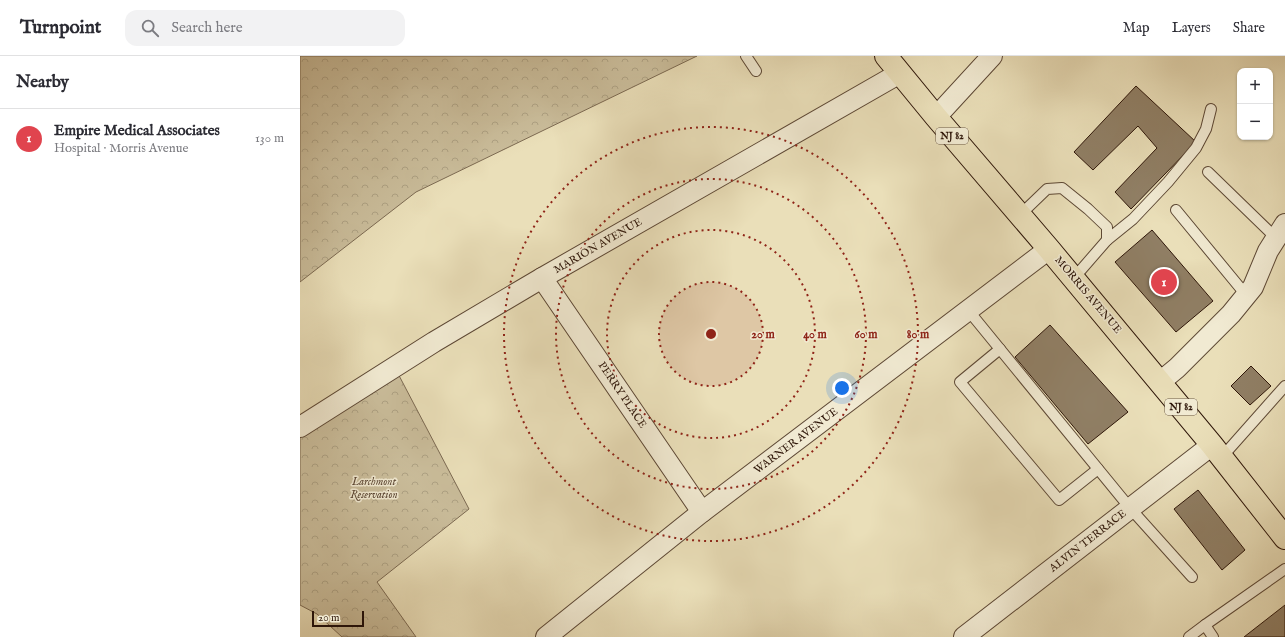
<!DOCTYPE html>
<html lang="en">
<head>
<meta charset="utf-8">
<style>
  :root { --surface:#fff; --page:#f2f2f3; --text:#2b2b33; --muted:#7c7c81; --line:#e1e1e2; --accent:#8f2418 }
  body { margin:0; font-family:"IM FELL English",serif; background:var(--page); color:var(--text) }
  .controls { position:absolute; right:12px; top:12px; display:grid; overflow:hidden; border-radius:8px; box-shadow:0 1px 3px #0004 }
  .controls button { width:36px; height:36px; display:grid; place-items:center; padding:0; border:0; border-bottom:1px solid var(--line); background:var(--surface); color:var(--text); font:20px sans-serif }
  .scale { position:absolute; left:12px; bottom:10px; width:52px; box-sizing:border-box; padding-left:4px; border:2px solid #2e1609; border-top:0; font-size:11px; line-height:14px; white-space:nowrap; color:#2e1609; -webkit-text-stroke:3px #f1ead2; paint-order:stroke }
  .you { position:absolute; left:542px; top:332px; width:14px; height:14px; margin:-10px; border:3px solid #fff; border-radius:50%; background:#1a73e8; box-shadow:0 0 0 6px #1a73e833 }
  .badge { display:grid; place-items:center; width:26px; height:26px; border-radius:50%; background:var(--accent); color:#fff; font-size:13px; font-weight:700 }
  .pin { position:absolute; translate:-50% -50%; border:2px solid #fff; box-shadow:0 1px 4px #0006 }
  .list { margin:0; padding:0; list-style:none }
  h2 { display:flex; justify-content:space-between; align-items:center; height:52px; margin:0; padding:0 16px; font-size:17px }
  h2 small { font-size:13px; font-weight:400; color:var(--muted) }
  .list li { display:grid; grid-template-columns:26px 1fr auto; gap:12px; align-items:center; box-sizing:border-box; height:60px; padding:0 16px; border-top:1px solid var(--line) }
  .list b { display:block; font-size:15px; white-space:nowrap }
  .list p { margin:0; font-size:13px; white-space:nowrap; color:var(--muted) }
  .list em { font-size:13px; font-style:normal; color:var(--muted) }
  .icon { flex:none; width:22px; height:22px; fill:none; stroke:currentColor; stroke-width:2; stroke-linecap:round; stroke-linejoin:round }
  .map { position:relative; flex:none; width:985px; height:581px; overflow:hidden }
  header { display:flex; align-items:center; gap:24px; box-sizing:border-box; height:56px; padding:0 20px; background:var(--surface); border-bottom:1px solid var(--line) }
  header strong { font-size:19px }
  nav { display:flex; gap:22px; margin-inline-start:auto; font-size:14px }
  .search { width:280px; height:36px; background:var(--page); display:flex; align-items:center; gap:10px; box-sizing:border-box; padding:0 14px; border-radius:12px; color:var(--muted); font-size:15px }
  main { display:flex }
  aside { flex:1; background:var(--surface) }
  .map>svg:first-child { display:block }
  .forest { fill:url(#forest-crowns); stroke:#7c6a52 }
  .building { fill:#907f65; stroke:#2e1609 }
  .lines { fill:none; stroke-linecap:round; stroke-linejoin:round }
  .lane-casing { stroke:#5d4835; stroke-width:12 }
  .street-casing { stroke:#5d4835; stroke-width:22 }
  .primary-casing { stroke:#2e1609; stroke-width:24 }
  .lane { stroke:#f1ead2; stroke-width:10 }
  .street { stroke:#f1ead2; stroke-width:20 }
  .primary { stroke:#eadfb9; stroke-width:22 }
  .ring { fill:none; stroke:#8f2418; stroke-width:2; stroke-dasharray:2 4 }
  .labels { text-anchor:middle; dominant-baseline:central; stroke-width:3; stroke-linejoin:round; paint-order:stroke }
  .shield { fill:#f1ead2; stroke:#685645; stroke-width:1 }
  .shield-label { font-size:10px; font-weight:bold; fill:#2e1609 }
  .street-label { font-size:11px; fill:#2e1609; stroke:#f1ead2 }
  .park-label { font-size:11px; font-style:italic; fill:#5d4835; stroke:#f1ead2 }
  .centre { fill:#8f2418; stroke:#f1ead2; stroke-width:2 }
  .ring-label { font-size:12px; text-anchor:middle; font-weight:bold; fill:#8f2418; stroke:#f1ead2; stroke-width:3; stroke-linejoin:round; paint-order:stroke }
</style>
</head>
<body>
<header>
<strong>Turnpoint</strong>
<div class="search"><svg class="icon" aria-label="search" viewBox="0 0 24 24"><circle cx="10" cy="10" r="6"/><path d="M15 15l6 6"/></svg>Search here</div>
<nav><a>Map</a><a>Layers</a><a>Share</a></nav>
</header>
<main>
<aside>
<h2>Nearby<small></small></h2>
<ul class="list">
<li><span class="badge" style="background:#e0444e">1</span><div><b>Empire Medical Associates</b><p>Hospital · Morris Avenue</p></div><em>130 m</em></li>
</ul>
</aside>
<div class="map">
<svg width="985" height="581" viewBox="0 0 985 581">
  <defs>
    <pattern id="forest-crowns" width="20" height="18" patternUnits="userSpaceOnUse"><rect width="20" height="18" fill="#cabd9b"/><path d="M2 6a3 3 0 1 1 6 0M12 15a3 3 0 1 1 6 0" fill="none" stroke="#aea284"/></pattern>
  </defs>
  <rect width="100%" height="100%" fill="#eadfb9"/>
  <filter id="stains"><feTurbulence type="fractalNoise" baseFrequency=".005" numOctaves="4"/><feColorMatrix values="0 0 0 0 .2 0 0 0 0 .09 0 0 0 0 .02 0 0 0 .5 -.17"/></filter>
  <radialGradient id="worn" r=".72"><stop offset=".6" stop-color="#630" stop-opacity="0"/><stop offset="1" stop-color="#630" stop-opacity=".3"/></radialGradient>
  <g class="forest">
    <polygon points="0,0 397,0 116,136 0,226"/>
    <polygon points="94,310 169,453 77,526 116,581 42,581 17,558 0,549 0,367"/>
  </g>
  <g class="building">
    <polygon points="836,30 896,86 831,153 815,136 857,92 838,70 793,114 774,96"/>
    <polygon points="852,174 913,245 876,276 815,206"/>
    <polygon points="750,269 828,356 788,388 715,301"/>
    <polygon points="951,310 971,330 950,349 931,330"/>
    <polygon points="898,434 945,494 922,514 874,453"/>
    <polygon points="985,549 985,581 944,581"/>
  </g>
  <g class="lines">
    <g class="lane-casing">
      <g id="lane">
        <polyline points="446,0 456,15"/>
        <polyline points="908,116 976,182"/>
        <polyline points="876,154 946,239"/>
        <polyline points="720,159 747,133 762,132 788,153 807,171 807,184 774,222"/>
        <polyline points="807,184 833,163 868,126 896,92 906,73 911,53"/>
        <polyline points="668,254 830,452 892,521"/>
        <polyline points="700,293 660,326 759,444 798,413"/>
        <polyline points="922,401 985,330"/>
        <polyline points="889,581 905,569"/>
        <polyline points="913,581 905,569 985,513"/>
      </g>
    </g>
    <g class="street-casing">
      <g id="street">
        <polyline points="636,61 692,0"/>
        <polyline points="242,222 402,456"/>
        <polyline points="860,326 877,312 931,258 953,231 968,195 985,168"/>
        <polyline points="0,371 134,286 242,222 600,17"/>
        <polyline points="246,581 402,456 749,193"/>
        <polyline points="664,581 912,389"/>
      </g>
    </g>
    <g class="primary-casing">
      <polyline id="primary" points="586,0 636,61 749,193 912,389 985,482"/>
    </g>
    <use href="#lane" class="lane"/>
    <use href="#street" class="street"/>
    <use href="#primary" class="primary"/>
  </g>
  <circle cx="411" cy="278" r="52" fill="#8f2418" fill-opacity=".12"/>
  <g class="ring">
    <circle cx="411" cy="278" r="52"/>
    <circle cx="411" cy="278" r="104"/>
    <circle cx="411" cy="278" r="155"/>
    <circle cx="411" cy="278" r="207"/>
  </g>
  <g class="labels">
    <g class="shield">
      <rect x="636" y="72" width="32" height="16" rx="3"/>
      <rect x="865" y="343" width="32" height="16" rx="3"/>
    </g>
    <g class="shield-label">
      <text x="652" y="80">NJ 82</text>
      <text x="881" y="351">NJ 82</text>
    </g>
    <g class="street-label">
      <text transform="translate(298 190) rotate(-30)">MARION AVENUE</text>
      <text transform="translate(788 239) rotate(50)">MORRIS AVENUE</text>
      <text transform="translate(322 339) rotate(56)">PERRY PLACE</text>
      <text transform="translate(496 385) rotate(-37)">WARNER AVENUE</text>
      <text transform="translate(788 485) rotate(-38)">ALVIN TERRACE</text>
    </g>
    <g class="park-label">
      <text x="74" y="426">Larchmont<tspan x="74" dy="13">Reservation</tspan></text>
    </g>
  </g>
  <circle cx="411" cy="278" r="6" class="centre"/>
  <g class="ring-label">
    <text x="463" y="282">20 m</text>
    <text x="515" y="282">40 m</text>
    <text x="566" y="282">60 m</text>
    <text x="618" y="282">80 m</text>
  </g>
  <rect width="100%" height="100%" filter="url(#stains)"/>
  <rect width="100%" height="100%" fill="url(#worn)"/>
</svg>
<div class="controls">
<button>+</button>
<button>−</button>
</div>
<div class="scale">20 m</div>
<div class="you"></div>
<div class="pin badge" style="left:864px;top:226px;background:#e0444e">1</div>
</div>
</main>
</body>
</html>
